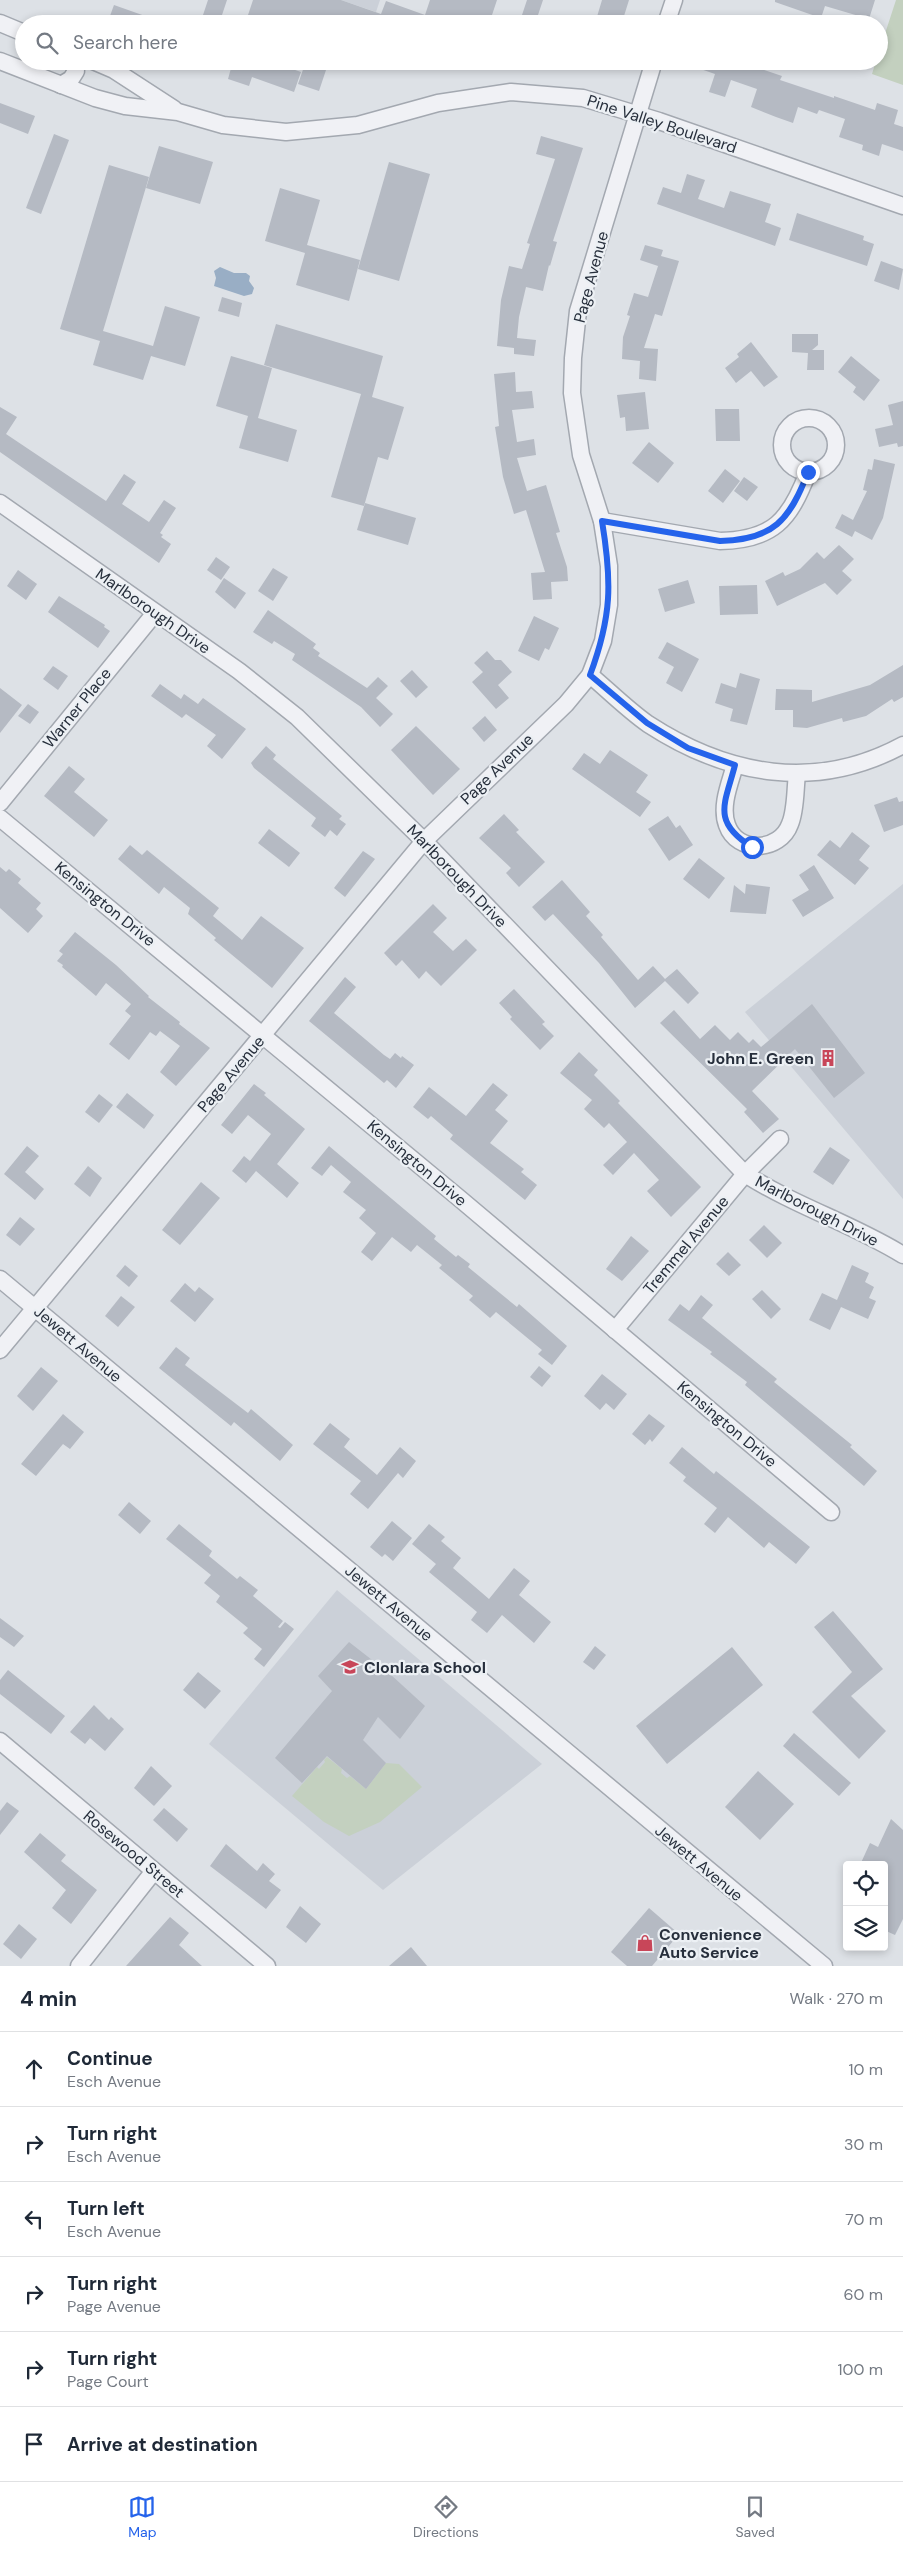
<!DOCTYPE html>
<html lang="en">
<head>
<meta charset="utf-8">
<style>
  :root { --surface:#fff; --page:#f2f2f3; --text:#1f2937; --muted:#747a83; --line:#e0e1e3; --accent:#2563eb }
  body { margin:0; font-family:"DM Sans",sans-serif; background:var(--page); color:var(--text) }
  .controls { position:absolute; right:15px; bottom:15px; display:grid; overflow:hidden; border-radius:5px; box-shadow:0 2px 8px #0003 }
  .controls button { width:45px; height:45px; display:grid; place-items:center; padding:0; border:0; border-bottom:1px solid var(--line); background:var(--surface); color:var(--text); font:25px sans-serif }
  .stop { position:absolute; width:15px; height:15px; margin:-11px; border:4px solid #2563eb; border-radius:50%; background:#fff }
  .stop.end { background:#2563eb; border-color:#fff; box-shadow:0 1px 5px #0008 }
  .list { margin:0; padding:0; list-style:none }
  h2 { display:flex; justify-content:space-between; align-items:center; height:65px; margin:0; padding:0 20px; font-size:21px }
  h2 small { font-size:16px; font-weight:400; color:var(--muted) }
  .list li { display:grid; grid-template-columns:32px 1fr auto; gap:15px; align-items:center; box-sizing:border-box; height:75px; padding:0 20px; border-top:1px solid var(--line) }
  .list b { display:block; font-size:19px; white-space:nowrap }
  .list p { margin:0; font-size:16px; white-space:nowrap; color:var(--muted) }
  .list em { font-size:16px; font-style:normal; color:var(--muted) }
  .icon { flex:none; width:28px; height:28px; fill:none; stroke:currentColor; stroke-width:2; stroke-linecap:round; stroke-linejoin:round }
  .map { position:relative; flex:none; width:903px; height:1966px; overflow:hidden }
  .search { position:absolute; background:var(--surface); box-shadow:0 2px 8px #0003; left:15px; right:15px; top:15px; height:55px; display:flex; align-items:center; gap:12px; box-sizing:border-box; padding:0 18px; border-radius:28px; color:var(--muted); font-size:19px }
  .sheet { height:515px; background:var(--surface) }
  nav { display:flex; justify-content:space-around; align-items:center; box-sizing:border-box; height:70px; border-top:1px solid var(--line); background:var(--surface); font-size:14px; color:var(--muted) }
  nav a { display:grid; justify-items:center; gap:2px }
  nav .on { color:var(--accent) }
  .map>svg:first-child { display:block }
  .built { fill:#cbd0d8 }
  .green { fill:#c3d0bf }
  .water { fill:#99aec5 }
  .building { fill:#b5bac3 }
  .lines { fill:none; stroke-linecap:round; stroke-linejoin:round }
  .street-casing { stroke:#a3a8b0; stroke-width:19 }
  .street { stroke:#f0f1f5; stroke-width:16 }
  .route { stroke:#2563eb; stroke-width:6 }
  .labels { text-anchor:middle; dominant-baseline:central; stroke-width:4.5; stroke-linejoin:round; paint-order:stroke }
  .street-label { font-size:16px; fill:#272f3c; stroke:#ecf0f4 }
  .poi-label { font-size:16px; font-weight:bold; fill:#272f3c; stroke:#ecf0f4; text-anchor:start }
</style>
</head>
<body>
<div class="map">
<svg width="903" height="1966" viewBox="0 0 903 1966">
  <rect width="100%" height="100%" fill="#dde1e6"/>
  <g class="built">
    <polygon points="341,0 380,0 376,12"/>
    <polygon points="903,884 903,1199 745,1012"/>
    <polygon points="337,1590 542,1764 383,1890 209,1744"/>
  </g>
  <g class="green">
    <polygon points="896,0 903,0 903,85 872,74 876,61 879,61 879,52"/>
    <polygon points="327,1757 342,1769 341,1773 347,1778 350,1776 366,1789 386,1763 399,1764 422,1787 380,1822 349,1836 324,1822 292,1796 317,1767 319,1769 325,1762 324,1760"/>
  </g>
  <polygon class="water" points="220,267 234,273 246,273 250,276 249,281 254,288 252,294 244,296 214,286 216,278 214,271"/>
  <g class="building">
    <polygon points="208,0 227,0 219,24 200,24"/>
    <polygon points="253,0 341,0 381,14 386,1 425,15 430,0 497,0 489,24 245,24"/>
    <polygon points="527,0 543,0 535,24 519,24"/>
    <polygon points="602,0 629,0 624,16 621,15 618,24 596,20"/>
    <polygon points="775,0 875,0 869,19 825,6 821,18 775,2"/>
    <polygon points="114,5 162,22 162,24 107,24"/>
    <polygon points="233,61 269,61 301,72 294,92 252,77 249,86 228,79"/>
    <polygon points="306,61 329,61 319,91 298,84"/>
    <polygon points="683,61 738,61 782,76 780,80 834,98 834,96 875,110 877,103 898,110 894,124 903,127 903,151 882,144 879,156 862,150 863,145 839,137 845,119 819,110 817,114 798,107 793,123 776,117 751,107 757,89 731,80 725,97 709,92 715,74 683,63"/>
    <polygon points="0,103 35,116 28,134 0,123"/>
    <polygon points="54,134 69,140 41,214 26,208"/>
    <polygon points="541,136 583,148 553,241 557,242 550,266 549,265 543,291 526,287 519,317 517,338 536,340 534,356 514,354 514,348 497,346 501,300 509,266 522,269 530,244 527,243 555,159 536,154"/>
    <polygon points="159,146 213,162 200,204 146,188"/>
    <polygon points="389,162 430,174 399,281 358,269"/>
    <polygon points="109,165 149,177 103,331 153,346 165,306 200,317 185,366 151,356 143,380 93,365 100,341 60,329"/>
    <polygon points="687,174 705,180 698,199 724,208 730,191 771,204 765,222 781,228 775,246 657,204 663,187 681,193"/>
    <polygon points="280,188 320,200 307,245 360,260 349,301 296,285 305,253 265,241"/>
    <polygon points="797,213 864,236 863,240 874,244 867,266 789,240"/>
    <polygon points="645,245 663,250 661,256 679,261 662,316 655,314 644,348 658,349 656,381 639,379 640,361 622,359 623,337 630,316 627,315 634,293 648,297 659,263 658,266 640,260"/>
    <polygon points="881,261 903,269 899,290 874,281"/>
    <polygon points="222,297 242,303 239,317 218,311"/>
    <polygon points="276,324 383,356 372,397 404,407 388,460 378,457 364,506 331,497 361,394 264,365"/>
    <polygon points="792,334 818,334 818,345 812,350 824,350 824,370 807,370 808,353 792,352"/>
    <polygon points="751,342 778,377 764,387 751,371 736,383 725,368 739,357 737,354"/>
    <polygon points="231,356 272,368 258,418 297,430 288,462 239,448 248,416 216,406"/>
    <polygon points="851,356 880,380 864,401 853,392 856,387 838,372"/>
    <polygon points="515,372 516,392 532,391 534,408 512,410 517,442 534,439 536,455 517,458 527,491 546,485 560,532 556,533 567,567 568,581 551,582 552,599 533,600 531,573 545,572 526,510 514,514 503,477 495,427 499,426 494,374"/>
    <polygon points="645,392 649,429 626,431 625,417 620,418 617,395"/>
    <polygon points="903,401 903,446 898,447 897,443 879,447 875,429 893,425 888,405"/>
    <polygon points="0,407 17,417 6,434 106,501 124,474 136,482 122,504 149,522 164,500 176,508 160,533 163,535 161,537 171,544 159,563 0,452"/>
    <polygon points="715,409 739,409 740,441 716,441"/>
    <polygon points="649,442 674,463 658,483 632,463"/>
    <polygon points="874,459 895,464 883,518 872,540 855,531 852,537 835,528 842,514 853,520 867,491 863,490 868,469 872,470"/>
    <polygon points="725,469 740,481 723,503 708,491"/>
    <polygon points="744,477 758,487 747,501 734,491"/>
    <polygon points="365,503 416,518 408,545 357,530"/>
    <polygon points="839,545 854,559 842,571 852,580 837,595 825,583 777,606 765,581 783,572 785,576 800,569 817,552 824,559"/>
    <polygon points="216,557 230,567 221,580 207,570"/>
    <polygon points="273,568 288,577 273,601 258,591"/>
    <polygon points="18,570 37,584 26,600 7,586"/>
    <polygon points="224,578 246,593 235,609 215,592"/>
    <polygon points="688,580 695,603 665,612 658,589"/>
    <polygon points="757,585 758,614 720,615 719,586"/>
    <polygon points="59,596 105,625 104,627 110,631 98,648 48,612"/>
    <polygon points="268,610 316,644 313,648 320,653 318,656 367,688 378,677 388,686 376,698 393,714 380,727 361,707 292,660 295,654 274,641 272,644 253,632"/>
    <polygon points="534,616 559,628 549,650 545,648 539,661 518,651"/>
    <polygon points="667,642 699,659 682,692 666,683 674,667 658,658"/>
    <polygon points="487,651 495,660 501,660 512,672 498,685 509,698 496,709 472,682 483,672 474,663"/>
    <polygon points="903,665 903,697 894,702 892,699 866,716 843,722 842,718 807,728 793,727 793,710 775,710 776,689 812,690 812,702 870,685"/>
    <polygon points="53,666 68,676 58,690 43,679"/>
    <polygon points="412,670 428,687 416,698 400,681"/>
    <polygon points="740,673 760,679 747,725 730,721 733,709 715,703 721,683 736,688"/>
    <polygon points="160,684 181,699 184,694 198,704 203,698 246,729 222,759 207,746 216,735 186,714 182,718 151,696"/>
    <polygon points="0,688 22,705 0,733"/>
    <polygon points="28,704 39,712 30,724 18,716"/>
    <polygon points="485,716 497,730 484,742 472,728"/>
    <polygon points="416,726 460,769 433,795 391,750"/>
    <polygon points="266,746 276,755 273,759 342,816 339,819 346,824 337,836 330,830 325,837 311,826 316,818 254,768 251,763"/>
    <polygon points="610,750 648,775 636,792 651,802 640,817 572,769 584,753 600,764"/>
    <polygon points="69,766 85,779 74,792 108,820 94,837 44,796"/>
    <polygon points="897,797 899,802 903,801 903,825 884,832 874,805"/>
    <polygon points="504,814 519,830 516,832 545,862 519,887 506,873 511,868 479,838"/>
    <polygon points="668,816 676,828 680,825 693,845 669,861 648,829"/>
    <polygon points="269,829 300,853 289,867 258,843"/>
    <polygon points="852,832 870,846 859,860 869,868 855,885 817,855 830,840 840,848"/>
    <polygon points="130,845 142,855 147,850 219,908 213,916 242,940 261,916 304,948 272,988 214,940 216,938 188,914 190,908 164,887 159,894 118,859"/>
    <polygon points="363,851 375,859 345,897 334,888"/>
    <polygon points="699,858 725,878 709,899 683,879"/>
    <polygon points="814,865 834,898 803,917 792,900 809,890 799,875"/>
    <polygon points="0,867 6,872 9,869 21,879 18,883 41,903 36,909 43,916 28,933 0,908"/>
    <polygon points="562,880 590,912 586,916 603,935 601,937 638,980 653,966 665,979 677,969 699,993 688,1004 665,981 635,1008 599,963 553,914 545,921 532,907"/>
    <polygon points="746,884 770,887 766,914 730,912 734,885 745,894"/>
    <polygon points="433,904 447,918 433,932 453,951 466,939 477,950 441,986 426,971 419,979 402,960 396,966 384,953"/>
    <polygon points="75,932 116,965 149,996 148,997 180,1022 179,1024 210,1048 176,1086 160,1072 180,1046 160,1031 156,1036 150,1032 129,1060 109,1044 131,1016 125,1011 131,1004 106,983 96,996 62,967 63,965 57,961 63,954 59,951"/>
    <polygon points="345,977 356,987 334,1013 384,1055 390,1059 395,1053 401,1058 402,1056 414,1065 396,1088 387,1080 384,1083 309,1021"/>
    <polygon points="514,989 545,1022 542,1024 554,1036 540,1050 510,1019 512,1017 499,1003"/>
    <polygon points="812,1004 865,1073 834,1098 795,1049 752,1091 779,1119 763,1133 744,1112 747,1109 660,1023 674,1010 700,1039 715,1025 730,1040 738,1032 749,1043 753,1039 761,1047"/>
    <polygon points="579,1052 598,1070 594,1075 620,1101 618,1103 701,1187 671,1217 647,1191 659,1180 634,1153 613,1175 603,1165 627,1142 609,1123 604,1128 584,1109 592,1100 560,1073"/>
    <polygon points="493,1083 508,1095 495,1110 508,1121 490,1143 524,1169 521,1172 537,1185 525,1200 450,1139 453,1135 431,1116 428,1119 413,1107 429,1087 466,1116"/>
    <polygon points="254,1084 266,1093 264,1095 305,1129 277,1164 299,1183 287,1198 256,1171 246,1183 232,1171 244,1156 250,1161 271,1134 248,1115 232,1134 221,1125"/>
    <polygon points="127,1093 154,1115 144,1129 116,1107"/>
    <polygon points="99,1094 113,1105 99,1123 85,1112"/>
    <polygon points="27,1146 39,1156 25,1172 44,1189 35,1200 4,1174"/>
    <polygon points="329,1146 436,1236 434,1239 456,1257 458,1255 470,1264 468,1267 517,1307 519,1304 567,1346 552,1365 538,1354 542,1350 496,1312 490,1318 469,1300 473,1296 439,1268 442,1265 417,1245 411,1252 392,1237 372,1261 361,1252 376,1233 359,1218 366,1210 343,1192 351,1182 331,1165 322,1176 311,1168"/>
    <polygon points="830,1147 850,1160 833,1185 813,1172"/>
    <polygon points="88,1166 102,1178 90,1197 74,1184"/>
    <polygon points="201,1182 220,1198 180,1245 162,1230"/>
    <polygon points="20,1217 35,1229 20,1246 6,1235"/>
    <polygon points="764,1225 782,1243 767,1258 749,1240"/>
    <polygon points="631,1236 649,1251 622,1281 606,1269"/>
    <polygon points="728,1252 741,1265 729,1276 716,1264"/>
    <polygon points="125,1265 138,1276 129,1287 116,1276"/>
    <polygon points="852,1265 869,1273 865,1282 874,1287 869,1298 876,1301 868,1319 841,1307 830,1330 809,1320 822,1293 837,1300"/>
    <polygon points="185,1283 195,1292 199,1287 214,1299 195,1322 170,1301"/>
    <polygon points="762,1290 781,1309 771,1319 752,1299"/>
    <polygon points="701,1295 713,1305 702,1318 777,1379 774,1382 852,1445 850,1447 877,1471 864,1486 745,1385 747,1382 710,1354 712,1352 668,1320 680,1304 689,1311"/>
    <polygon points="121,1296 135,1307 118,1327 105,1316"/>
    <polygon points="176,1347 190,1358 185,1365 248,1413 251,1409 293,1445 280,1461 234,1422 231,1426 159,1368"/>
    <polygon points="539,1366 551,1376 542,1387 530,1377"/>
    <polygon points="41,1367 58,1381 33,1411 17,1396"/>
    <polygon points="602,1374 627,1394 614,1410 606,1403 600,1410 584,1396"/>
    <polygon points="63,1414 84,1432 70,1449 63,1444 36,1476 21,1464"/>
    <polygon points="649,1414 665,1426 652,1442 650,1439 645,1445 632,1434"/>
    <polygon points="330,1423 350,1439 344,1447 377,1475 400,1447 416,1461 403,1478 398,1473 368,1509 350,1494 361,1481 313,1444"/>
    <polygon points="682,1447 714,1474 716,1471 810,1547 796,1564 769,1542 764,1548 728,1517 715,1533 704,1524 717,1508 683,1481 686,1477 669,1463"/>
    <polygon points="129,1502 151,1521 140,1534 118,1515"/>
    <polygon points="392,1521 412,1538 393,1561 385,1554 382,1557 370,1547"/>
    <polygon points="179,1524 212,1551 209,1556 237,1579 240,1576 258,1590 253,1596 283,1621 278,1627 280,1628 285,1622 294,1629 264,1667 254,1659 262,1649 243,1633 248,1628 216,1602 220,1596 204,1583 211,1575 166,1539"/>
    <polygon points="429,1524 445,1537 441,1541 461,1558 453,1568 489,1599 514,1568 530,1581 519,1595 551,1622 534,1643 502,1615 487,1633 471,1620 477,1612 429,1572 436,1564 412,1544"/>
    <polygon points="833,1611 883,1669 851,1696 886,1731 859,1759 812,1712 852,1672 814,1627"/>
    <polygon points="0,1618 24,1636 14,1647 0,1637"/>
    <polygon points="349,1642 390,1674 425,1706 400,1739 378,1717 363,1740 386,1763 366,1789 327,1756 302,1783 275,1758 332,1691 318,1676"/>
    <polygon points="595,1646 606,1655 594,1670 583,1662"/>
    <polygon points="732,1647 763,1685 667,1764 636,1726"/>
    <polygon points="8,1670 65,1716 51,1734 0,1694 0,1680"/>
    <polygon points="198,1672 221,1691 205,1709 183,1690"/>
    <polygon points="94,1705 109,1720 111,1717 124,1729 105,1751 90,1738 85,1744 70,1732"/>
    <polygon points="794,1733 851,1783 839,1796 783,1746"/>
    <polygon points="151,1766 172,1786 154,1806 134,1788"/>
    <polygon points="758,1771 794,1804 760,1840 725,1807"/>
    <polygon points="7,1802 19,1811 0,1835 0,1811"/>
    <polygon points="164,1808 188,1829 177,1842 153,1820"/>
    <polygon points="891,1819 903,1830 903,1919 895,1935 884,1930 884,1865 860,1865 870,1843 878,1847"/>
    <polygon points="40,1833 66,1855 61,1861 97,1890 71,1924 52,1908 66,1890 24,1852"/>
    <polygon points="226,1844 257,1871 263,1863 275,1874 269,1881 281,1890 266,1909 210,1866"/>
    <polygon points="300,1906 321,1924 306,1943 286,1927"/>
    <polygon points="649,1908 679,1934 652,1966 627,1966 611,1952"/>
    <polygon points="170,1917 189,1933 179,1945 202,1966 126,1966"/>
    <polygon points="19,1924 37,1939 21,1959 3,1944"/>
    <polygon points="411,1947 427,1966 389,1966"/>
  </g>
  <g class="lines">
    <g class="street-casing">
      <g id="street">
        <polyline points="0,23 24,33"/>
        <polyline points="666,24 674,0"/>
        <polyline points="0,61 95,98 125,106 178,112 223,125 286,132 358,125 438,103 511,92 583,98 659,121 903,206"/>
        <polyline points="93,61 114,70 174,109"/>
        <polyline points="61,85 71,79 76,71 75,61"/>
        <circle cx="809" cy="445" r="27"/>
        <path d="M0,503l239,168 58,46 127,124 321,333c50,32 108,50 158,81"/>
        <path d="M602,521l118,20c53,-1 70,-21 88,-69"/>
        <path d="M590,675c19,16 38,35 58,49 80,52 168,68 255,21"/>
        <path d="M735,765c-5,18 -15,41 -8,60 10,29 53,27 63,-1 6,-14 5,-34 7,-50"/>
        <polyline points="0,803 155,613"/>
        <polyline points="0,818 459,1198 831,1512"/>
        <polyline points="0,1279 824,1966"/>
        <polyline points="615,1330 745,1174 780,1139"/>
        <polyline points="0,1350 424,841 566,704 590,675 603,641 609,605 609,566 602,521 581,455 572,393 573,358 578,311 654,61"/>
        <polyline points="0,1741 267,1966"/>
        <polyline points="79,1966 154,1871"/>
      </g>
    </g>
    <use href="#street" class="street"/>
  </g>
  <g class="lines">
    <path class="route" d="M752,847c-41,-26 -27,-43 -17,-82l-47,-17 -41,-25 -57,-48c22,-59 22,-93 12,-154l118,20c53,-1 70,-21 88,-69"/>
  </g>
  <defs>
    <g id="building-bare" transform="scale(1.35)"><path d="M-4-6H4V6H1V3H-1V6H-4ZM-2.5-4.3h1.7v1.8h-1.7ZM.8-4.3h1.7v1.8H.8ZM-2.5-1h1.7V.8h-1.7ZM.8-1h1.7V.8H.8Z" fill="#c84659" stroke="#ecf0f4" stroke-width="2.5" paint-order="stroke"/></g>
    <g id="school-bare" transform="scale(1.35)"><path d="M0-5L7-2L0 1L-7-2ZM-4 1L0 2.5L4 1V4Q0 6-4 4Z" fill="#c84659" stroke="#ecf0f4" stroke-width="2.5" paint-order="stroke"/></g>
    <g id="shop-bare" transform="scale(1.35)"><path d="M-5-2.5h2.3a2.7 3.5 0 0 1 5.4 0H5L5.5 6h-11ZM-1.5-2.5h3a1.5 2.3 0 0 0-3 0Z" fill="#c84659" stroke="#ecf0f4" stroke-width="2.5" paint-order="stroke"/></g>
  </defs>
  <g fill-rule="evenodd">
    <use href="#building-bare" x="828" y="1058"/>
    <use href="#school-bare" x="350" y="1667"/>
    <use href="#shop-bare" x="645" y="1943"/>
  </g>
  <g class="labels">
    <g class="street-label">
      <text transform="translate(662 124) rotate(18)">Pine Valley Boulevard</text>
      <text transform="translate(591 277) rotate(-75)">Page Avenue</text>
      <text transform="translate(153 611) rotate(35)">Marlborough Drive</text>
      <text transform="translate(77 708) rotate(-51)">Warner Place</text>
      <text transform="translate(497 769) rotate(-44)">Page Avenue</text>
      <text transform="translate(457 876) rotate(46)">Marlborough Drive</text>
      <text transform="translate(105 904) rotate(39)">Kensington Drive</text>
      <text transform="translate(231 1074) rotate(-50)">Page Avenue</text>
      <text transform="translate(417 1163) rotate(40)">Kensington Drive</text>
      <text transform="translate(817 1211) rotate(27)">Marlborough Drive</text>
      <text transform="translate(686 1245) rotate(-50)">Tremmel Avenue</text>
      <text transform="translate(78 1344) rotate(40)">Jewett Avenue</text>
      <text transform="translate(727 1424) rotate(40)">Kensington Drive</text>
      <text transform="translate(389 1603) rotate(40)">Jewett Avenue</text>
      <text transform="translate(134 1854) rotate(40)">Rosewood Street</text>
      <text transform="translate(699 1863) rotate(40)">Jewett Avenue</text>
    </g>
    <g class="poi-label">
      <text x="814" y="1058" text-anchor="end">John E. Green</text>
      <text x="364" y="1667">Clonlara School</text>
      <text x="659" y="1934">Convenience<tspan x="659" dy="18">Auto Service</tspan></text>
    </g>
  </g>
</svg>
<div class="controls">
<button><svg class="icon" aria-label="locate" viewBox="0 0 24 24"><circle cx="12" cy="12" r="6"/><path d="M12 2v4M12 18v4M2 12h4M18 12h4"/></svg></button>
<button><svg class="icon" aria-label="layers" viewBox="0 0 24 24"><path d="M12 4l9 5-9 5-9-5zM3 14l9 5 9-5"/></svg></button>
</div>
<div class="stop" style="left:752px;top:847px"></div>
<div class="stop end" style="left:808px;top:472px"></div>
<div class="search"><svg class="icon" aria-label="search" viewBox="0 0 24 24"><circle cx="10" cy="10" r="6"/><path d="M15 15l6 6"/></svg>Search here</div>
</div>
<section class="sheet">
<h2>4 min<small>Walk · 270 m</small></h2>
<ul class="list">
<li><svg class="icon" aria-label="ahead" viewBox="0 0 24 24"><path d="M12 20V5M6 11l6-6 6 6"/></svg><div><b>Continue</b><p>Esch Avenue</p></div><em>10 m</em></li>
<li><svg class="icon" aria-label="right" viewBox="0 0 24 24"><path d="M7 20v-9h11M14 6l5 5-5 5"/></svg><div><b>Turn right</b><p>Esch Avenue</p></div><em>30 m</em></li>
<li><svg class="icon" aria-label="left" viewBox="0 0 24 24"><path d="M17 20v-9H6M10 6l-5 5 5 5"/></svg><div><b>Turn left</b><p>Esch Avenue</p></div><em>70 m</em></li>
<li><svg class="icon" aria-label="right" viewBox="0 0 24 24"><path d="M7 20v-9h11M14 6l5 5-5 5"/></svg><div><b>Turn right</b><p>Page Avenue</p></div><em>60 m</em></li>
<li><svg class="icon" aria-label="right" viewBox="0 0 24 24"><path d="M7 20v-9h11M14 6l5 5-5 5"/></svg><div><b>Turn right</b><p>Page Court</p></div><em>100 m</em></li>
<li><svg class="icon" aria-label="arrive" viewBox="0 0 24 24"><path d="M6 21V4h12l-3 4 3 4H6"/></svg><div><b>Arrive at destination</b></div></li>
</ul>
</section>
<nav>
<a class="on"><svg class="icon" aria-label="map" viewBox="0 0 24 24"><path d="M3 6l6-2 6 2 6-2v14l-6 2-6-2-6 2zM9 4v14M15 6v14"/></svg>Map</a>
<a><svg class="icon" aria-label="directions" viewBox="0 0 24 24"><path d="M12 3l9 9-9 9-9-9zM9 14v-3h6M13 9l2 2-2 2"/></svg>Directions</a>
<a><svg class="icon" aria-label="saved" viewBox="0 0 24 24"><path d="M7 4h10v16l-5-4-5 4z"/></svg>Saved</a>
</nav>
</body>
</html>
